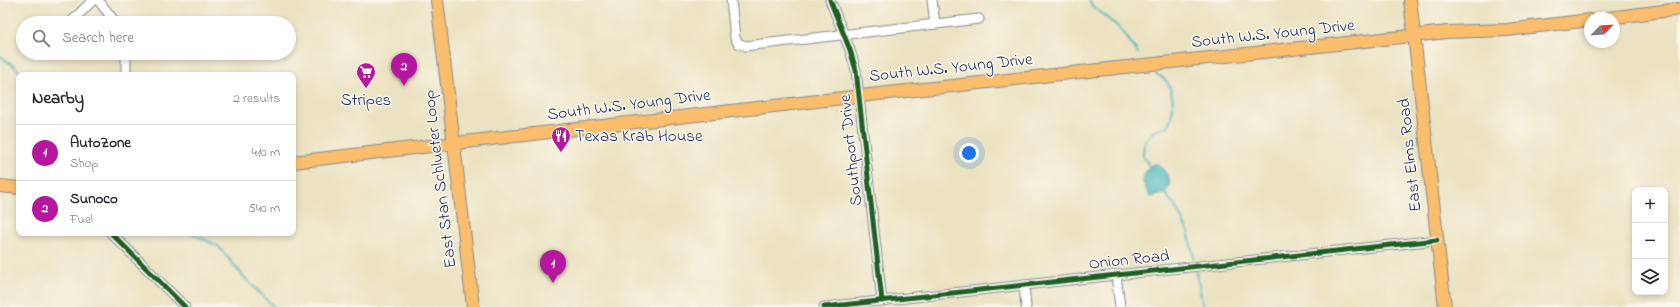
<!DOCTYPE html>
<html lang="en">
<head>
<meta charset="utf-8">
<style>
  :root { --surface:#fff; --page:#f7f7f7; --text:#2b2b33; --muted:#7c7c81; --line:#e1e1e2; --accent:#b5179e }
  body { margin:0; font-family:"Indie Flower",sans-serif; background:var(--page); color:var(--text) }
  .controls { position:absolute; right:12px; bottom:12px; display:grid; overflow:hidden; border-radius:8px; box-shadow:0 2px 6px #0003 }
  .controls button { width:36px; height:36px; display:grid; place-items:center; padding:0; border:0; border-bottom:1px solid var(--line); background:var(--surface); color:var(--text); font:20px sans-serif }
  .compass { position:absolute; left:1584px; top:12px; width:36px; height:36px; border-radius:50%; background:var(--surface); box-shadow:0 2px 6px #0003; rotate:65deg }
  .you { position:absolute; left:969px; top:153px; width:14px; height:14px; margin:-10px; border:3px solid #fff; border-radius:50%; background:#1a73e8; box-shadow:0 0 0 6px #1a73e833 }
  .badge { display:grid; place-items:center; width:26px; height:26px; border-radius:50%; background:var(--accent); color:#fff; font-size:13px; font-weight:700 }
  .pin { position:absolute; translate:-50% -33px; filter:drop-shadow(0 1px 2px #0008) }
  .pin::after { content:''; position:absolute; top:21px; width:14px; height:12px; background:inherit; clip-path:polygon(0 0,100% 0,50% 100%) }
  .list { margin:0; padding:0; list-style:none }
  h2 { display:flex; justify-content:space-between; align-items:center; height:52px; margin:0; padding:0 16px; font-size:17px }
  h2 small { font-size:13px; font-weight:400; color:var(--muted) }
  .list li { display:grid; grid-template-columns:26px 1fr auto; gap:12px; align-items:center; box-sizing:border-box; height:56px; padding:0 16px; border-top:1px solid var(--line) }
  .list b { display:block; font-size:15px; white-space:nowrap }
  .list p { margin:0; font-size:13px; white-space:nowrap; color:var(--muted) }
  .list em { font-size:13px; font-style:normal; color:var(--muted) }
  .icon { flex:none; width:22px; height:22px; fill:none; stroke:currentColor; stroke-width:2; stroke-linecap:round; stroke-linejoin:round }
  .map { position:relative; flex:none; width:1680px; height:307px; overflow:hidden }
  .search { position:absolute; background:var(--surface); box-shadow:0 2px 6px #0003; left:16px; top:16px; width:280px; height:44px; display:flex; align-items:center; gap:10px; box-sizing:border-box; padding:0 14px; border-radius:22px; color:var(--muted); font-size:15px }
  .panel { position:absolute; background:var(--surface); box-shadow:0 2px 6px #0003; left:16px; top:72px; width:280px; height:164px; border-radius:8px }
  .map>svg:first-child { display:block }
  .water { fill:#41b2ba; stroke:#2e708c }
  .lines { fill:none; stroke-linecap:round; stroke-linejoin:round }
  .stream { stroke:#41b2ba; stroke-width:2 }
  .minor-casing { stroke:#838890; stroke-width:11 }
  .major-casing { stroke:#838890; stroke-width:14 }
  .minor { stroke:#fff; stroke-width:9 }
  .major { stroke:#fabe6d; stroke-width:12 }
  .cycleway-casing { stroke:#fbf7ec; stroke-width:8 }
  .cycleway { stroke:#1b5e20; stroke-width:5 }
  .labels { text-anchor:middle; dominant-baseline:central; stroke-width:3; stroke-linejoin:round; paint-order:stroke }
  .street-label { font-size:17px; fill:#1b2f5e; stroke:#fbf7ec }
  .poi-label { font-size:17px; fill:#1b2f5e; stroke:#fbf7ec }
</style>
</head>
<body>
<div class="map">
<svg width="1680" height="307" viewBox="0 0 1680 307">
  <rect width="100%" height="100%" fill="#fbf7ec"/>
  <filter id="ink" filterUnits="userSpaceOnUse"><feTurbulence type="fractalNoise" baseFrequency=".025" numOctaves="2"/><feDisplacementMap in="SourceGraphic" scale="8" xChannelSelector="R" yChannelSelector="G"/><feConvolveMatrix kernelMatrix="1 2 1 2 8 2 1 2 1" color-interpolation-filters="sRGB"/></filter>
  <filter id="wash" filterUnits="userSpaceOnUse"><feTurbulence type="fractalNoise" baseFrequency=".012" numOctaves="4" result="noise"/><feDisplacementMap in="SourceGraphic" scale="16" xChannelSelector="R" yChannelSelector="G"/><feGaussianBlur stdDeviation="0.9" result="paint"/><feColorMatrix in="noise" values="0 0 0 0 0 0 0 0 0 0 0 0 0 0 0 0 0 1.4 0 .05"/><feComposite in="paint" operator="in"/></filter>
  <g filter="url(#wash)">
    <rect width="100%" height="100%" fill="#ebe2c1"/>
    <path class="water" d="M1152,164h6c11,12 16,14 7,30l-15,3 -8,-16 3,-9z"/>
    <g class="lines">
      <g class="stream">
        <polyline points="1089,0 1093,7 1121,29 1138,53"/>
        <polyline points="0,56 13,65 23,75"/>
        <path d="M1151,169l-8,-13 1,-13 8,-11 16,-6c6,-13 7,-31 -1,-44 -2,-3 -7,-6 -11,-8"/>
        <polyline points="1164,192 1175,206 1188,231 1194,259"/>
        <polyline points="191,233 218,246 244,277 274,307"/>
        <polyline points="1196,271 1203,307"/>
      </g>
    </g>
  </g>
  <g filter="url(#ink)">
    <g class="lines">
      <g class="minor-casing">
        <g id="minor">
          <polyline points="98,0 116,23"/>
          <polyline points="731,0 735,38 738,43 745,46 979,19"/>
          <polyline points="830,0 850,50 856,70 882,301"/>
          <polyline points="932,0 935,24"/>
          <polyline points="70,23 93,0"/>
          <polyline points="126,53 126,75"/>
          <polyline points="111,233 185,307"/>
          <polyline points="1116,275 1120,307"/>
          <polyline points="1024,285 1026,307"/>
          <polyline points="824,307 1437,240"/>
        </g>
      </g>
      <g class="major-casing">
        <g id="major">
          <polyline points="437,0 473,307"/>
          <polyline points="1410,0 1445,307"/>
          <polyline points="1608,18 1680,9"/>
          <polyline points="293,162 860,96 1447,32 1507,30 1590,20"/>
          <polyline points="0,186 19,188"/>
        </g>
      </g>
      <use href="#minor" class="minor"/>
      <use href="#major" class="major"/>
      <g class="cycleway-casing">
        <g id="cycleway">
          <polyline points="830,0 850,50 856,70 882,301"/>
          <polyline points="111,233 185,307"/>
          <polyline points="824,307 1437,240"/>
        </g>
      </g>
      <use href="#cycleway" class="cycleway"/>
    </g>
  </g>
  <defs>
    <g id="supermarket-pin" transform="scale(1)"><path d="M0 17L-7.5 6A9.5 9.5 0 1 1 7.5 6Z" fill="#b5179e" stroke="#fbf7ec"/><path d="M-6-5.5h2.5l.6 2H6L4.5 2H-2.5L-4.4-4H-6ZM-1.5 3.2a1.3 1.3 0 1 0 .1 0ZM3 3.2a1.3 1.3 0 1 0 .1 0Z" fill="#fff"/></g>
    <g id="restaurant-pin" transform="scale(1)"><path d="M0 17L-7.5 6A9.5 9.5 0 1 1 7.5 6Z" fill="#b5179e" stroke="#fbf7ec"/><path d="M-5-6h1v4h1v-4h1v4h1v-4h1v5L-1.5 .5V6h-2V.5L-5-1ZM5-6V6H3V1.5H1.5Q1.5-4 5-6Z" fill="#fff"/></g>
  </defs>
  <g fill-rule="evenodd">
    <use href="#supermarket-pin" x="366" y="72"/>
    <use href="#restaurant-pin" x="561" y="136"/>
  </g>
  <g class="labels">
    <g class="street-label">
      <text transform="translate(1273 34) rotate(-6)">South W.S. Young Drive</text>
      <text transform="translate(951 68) rotate(-6)">South W.S. Young Drive</text>
      <text transform="translate(629 105) rotate(-7)">South W.S. Young Drive</text>
      <text transform="translate(851 150) rotate(-96)">Southport Drive</text>
      <text transform="translate(1410 155) rotate(-96)">East Elms Road</text>
      <text transform="translate(440 179) rotate(-97)">East Stan Schlueter Loop</text>
      <text transform="translate(1129 260) rotate(-6)">Onion Road</text>
    </g>
    <g class="poi-label">
      <text x="366" y="100">Stripes</text>
      <text x="575" y="136" text-anchor="start">Texas Krab House</text>
    </g>
  </g>
</svg>
<div class="controls">
<button>+</button>
<button>−</button>
<button><svg class="icon" aria-label="layers" viewBox="0 0 24 24"><path d="M12 4l9 5-9 5-9-5zM3 14l9 5 9-5"/></svg></button>
</div>
<svg class="compass" viewBox="-18 -18 36 36"><path d="M0-13l5 13h-10z" fill="#e53935"/><path d="M0 13l5-13h-10z" fill="#7c7c81"/></svg>
<div class="you"></div>
<div class="pin badge" style="left:553px;top:283px">1</div>
<div class="pin badge" style="left:404px;top:86px">2</div>
<div class="search"><svg class="icon" aria-label="search" viewBox="0 0 24 24"><circle cx="10" cy="10" r="6"/><path d="M15 15l6 6"/></svg>Search here</div>
<section class="panel">
<h2>Nearby<small>2 results</small></h2>
<ul class="list">
<li><span class="badge">1</span><div><b>AutoZone</b><p>Shop</p></div><em>410 m</em></li>
<li><span class="badge">2</span><div><b>Sunoco</b><p>Fuel</p></div><em>540 m</em></li>
</ul>
</section>
</div>
</body>
</html>
